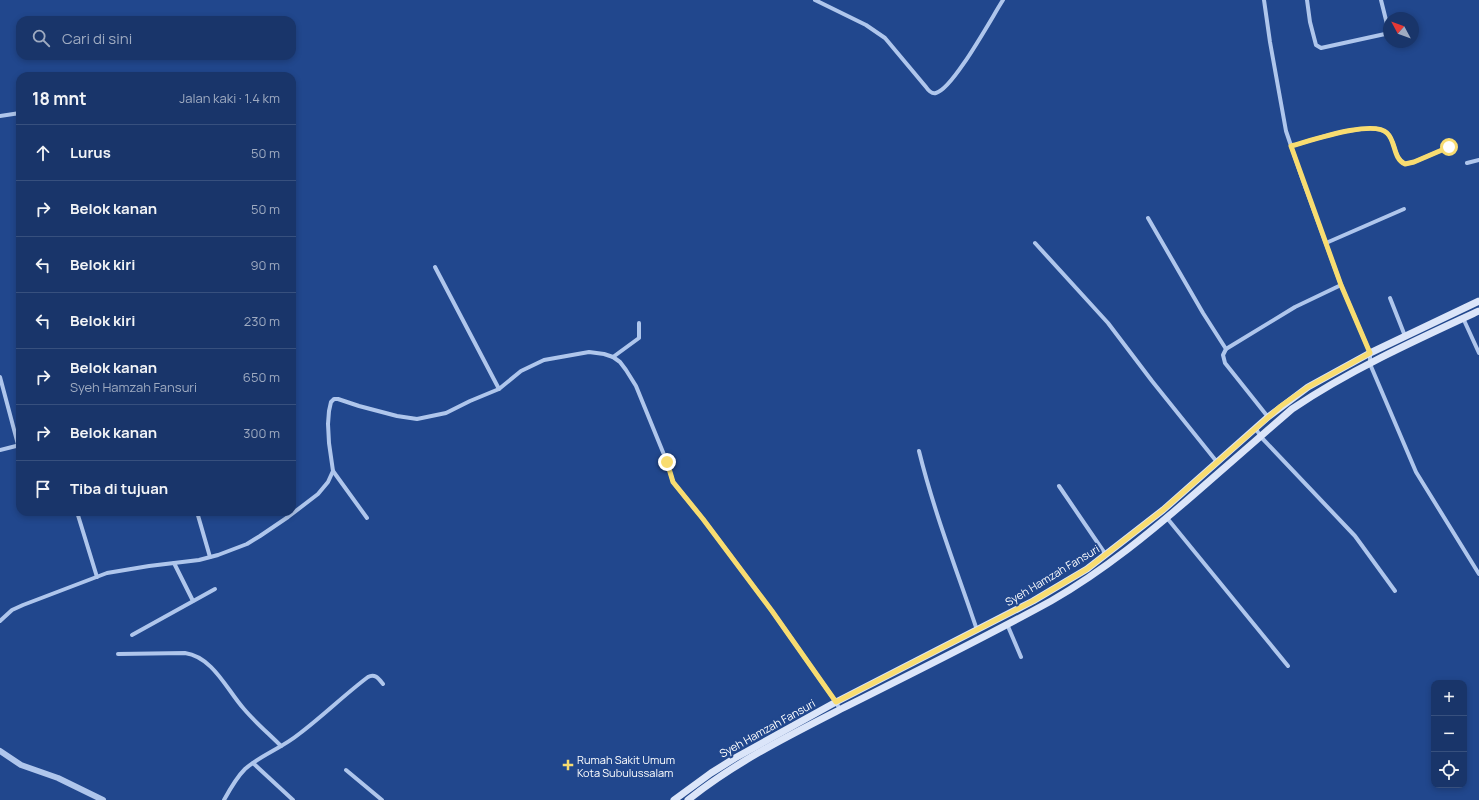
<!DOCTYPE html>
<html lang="id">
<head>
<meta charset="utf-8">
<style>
  :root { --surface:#19356a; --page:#264072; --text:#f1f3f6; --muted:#9fabc1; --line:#37507e }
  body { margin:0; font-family:Manrope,sans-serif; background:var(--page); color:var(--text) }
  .controls { position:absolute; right:12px; bottom:12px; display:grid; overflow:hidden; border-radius:8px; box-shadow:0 2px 6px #0003 }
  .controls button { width:36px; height:36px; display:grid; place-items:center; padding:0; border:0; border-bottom:1px solid var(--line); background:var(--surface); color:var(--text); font:20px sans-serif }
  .compass { position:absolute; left:1383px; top:12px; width:36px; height:36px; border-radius:50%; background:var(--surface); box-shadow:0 2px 6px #0003; rotate:311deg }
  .stop { position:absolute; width:12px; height:12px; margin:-9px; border:3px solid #f8dc70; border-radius:50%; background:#fff }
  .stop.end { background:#f8dc70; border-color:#fff; box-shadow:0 1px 4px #0008 }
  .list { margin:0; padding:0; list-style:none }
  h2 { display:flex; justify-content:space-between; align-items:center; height:52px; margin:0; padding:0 16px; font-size:17px }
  h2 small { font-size:13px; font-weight:400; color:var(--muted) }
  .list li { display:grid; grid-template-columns:26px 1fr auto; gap:12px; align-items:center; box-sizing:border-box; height:56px; padding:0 16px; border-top:1px solid var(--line) }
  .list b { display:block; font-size:15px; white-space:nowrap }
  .list p { margin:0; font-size:13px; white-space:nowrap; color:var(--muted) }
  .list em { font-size:13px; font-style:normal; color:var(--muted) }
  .icon { flex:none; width:22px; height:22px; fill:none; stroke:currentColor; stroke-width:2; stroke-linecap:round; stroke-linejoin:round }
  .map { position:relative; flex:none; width:1479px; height:800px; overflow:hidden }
  .search { position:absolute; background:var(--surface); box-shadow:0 2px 6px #0003; left:16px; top:16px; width:280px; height:44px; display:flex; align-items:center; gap:10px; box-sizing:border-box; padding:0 14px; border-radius:12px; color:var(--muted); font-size:15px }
  .panel { position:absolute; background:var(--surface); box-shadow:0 2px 6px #0003; left:16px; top:72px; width:280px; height:444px; border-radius:12px }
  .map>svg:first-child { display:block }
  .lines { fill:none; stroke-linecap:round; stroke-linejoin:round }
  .minor { stroke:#afc6ec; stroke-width:4 }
  .tertiary { stroke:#afc6ec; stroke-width:6 }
  .secondary { stroke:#dbe5f9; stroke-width:7 }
  .route { stroke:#f8dc70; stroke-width:5 }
  .poi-dot { fill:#f8dc70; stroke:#21478d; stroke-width:1.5 }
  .labels { text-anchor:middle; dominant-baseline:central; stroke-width:4; stroke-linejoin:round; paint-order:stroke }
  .street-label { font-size:11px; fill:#fff; stroke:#21478d }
  .poi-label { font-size:11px; fill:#fff; stroke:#21478d; text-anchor:start }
</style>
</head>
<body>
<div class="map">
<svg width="1479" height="800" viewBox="0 0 1479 800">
  <rect width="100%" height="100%" fill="#21478d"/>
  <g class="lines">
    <g class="minor">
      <path d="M815,0l51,25 19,13 41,49c2,3 6,7 10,6 17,-4 56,-76 67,-93"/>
      <polyline points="1264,0 1270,42 1286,131 1301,175 1341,285 1370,353 1370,364 1416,472 1479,574"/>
      <polyline points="1307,0 1310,22 1316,45 1321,48 1385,34 1388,28 1381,0"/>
      <polyline points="0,116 20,113"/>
      <path d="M1291,146c19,-5 82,-27 96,-13 9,8 6,25 18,31l9,-2 35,-15"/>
      <polyline points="1467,163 1479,160"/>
      <polyline points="1148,218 1203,313 1226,349"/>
      <polyline points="1035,243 1108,323 1152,381 1217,462"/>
      <polyline points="1326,243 1404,209"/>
      <polyline points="435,267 499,389"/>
      <polyline points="1390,298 1405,336"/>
      <polyline points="1463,318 1479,353"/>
      <polyline points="613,357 639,338 639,323"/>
      <polyline points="0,377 20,452"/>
      <polyline points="1268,417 1225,363 1223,355 1226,349 1295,307 1341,285"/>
      <polyline points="1256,429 1261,437 1355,536 1395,591"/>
      <polyline points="0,450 20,445"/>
      <path d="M919,451c15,61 38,120 58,179"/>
      <polyline points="333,471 367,518"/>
      <polyline points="1059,486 1106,555"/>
      <polyline points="77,512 97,577"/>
      <polyline points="197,512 210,557"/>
      <polyline points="1167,518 1288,666"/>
      <polyline points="174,563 193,601"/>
      <polyline points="0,621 12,610 23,605 107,573 149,566 199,560 218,555 247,544 260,536 288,517 318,494 328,482 333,471 329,443 328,424 329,411 331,402 334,399 338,399 359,406 397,416 417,419 446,413 470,401 499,389 521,371 544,360 589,352 604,354 613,357 620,362 626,370 636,386 667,462 673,482 703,519 772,611 836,702 840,710"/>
      <polyline points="1007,624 1021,657"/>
      <polyline points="132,635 215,589"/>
      <path d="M118,654l67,-1c28,4 42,37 59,56 11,13 25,25 37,37"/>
      <polyline points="253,763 293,800"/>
      <polyline points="346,770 382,800"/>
      <path d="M224,800c6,-11 12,-22 21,-31 16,-14 37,-21 54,-35 24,-18 45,-39 69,-57 7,-4 11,2 15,7"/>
    </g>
    <polyline class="tertiary" points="0,751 21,765 58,778 103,800"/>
    <g class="secondary">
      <polyline points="674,800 711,773 735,758 836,702 1033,601 1087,569 1163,510 1268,417 1308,387 1370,353 1479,301"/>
      <path d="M688,800c46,-37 100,-64 153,-91 70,-35 141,-70 210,-108 54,-31 101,-70 148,-111 31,-27 62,-54 93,-81 58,-39 124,-69 187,-98"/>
    </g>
  </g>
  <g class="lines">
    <path class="route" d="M667,462l6,20 30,37 69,92 64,91 197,-101 54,-32 76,-59 118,-104 27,-19 62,-34 -29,-68 -50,-139c19,-5 82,-27 96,-13 9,8 6,26 18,31l9,-2 35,-15"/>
  </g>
  <path class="poi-dot" d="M566 759h4v4h4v4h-4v4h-4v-4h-4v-4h4z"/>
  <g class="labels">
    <g class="street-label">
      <text transform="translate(1052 575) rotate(-31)">Syeh Hamzah Fansuri</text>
      <text transform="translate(767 728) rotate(-29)">Syeh Hamzah Fansuri</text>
    </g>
    <g class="poi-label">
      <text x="577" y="759">Rumah Sakit Umum<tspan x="577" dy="13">Kota Subulussalam</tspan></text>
    </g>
  </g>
</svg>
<div class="controls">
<button>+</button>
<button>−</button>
<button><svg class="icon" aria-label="locate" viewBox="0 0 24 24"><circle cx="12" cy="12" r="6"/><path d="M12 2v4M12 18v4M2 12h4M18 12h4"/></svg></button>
</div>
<svg class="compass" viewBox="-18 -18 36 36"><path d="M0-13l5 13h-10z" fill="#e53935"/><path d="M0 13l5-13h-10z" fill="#9fabc1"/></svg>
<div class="stop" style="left:1449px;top:147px"></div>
<div class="stop end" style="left:667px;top:462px"></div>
<div class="search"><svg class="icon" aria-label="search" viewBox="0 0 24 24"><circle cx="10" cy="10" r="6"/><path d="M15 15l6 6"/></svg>Cari di sini</div>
<section class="panel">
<h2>18 mnt<small>Jalan kaki · 1.4 km</small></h2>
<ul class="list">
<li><svg class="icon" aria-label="ahead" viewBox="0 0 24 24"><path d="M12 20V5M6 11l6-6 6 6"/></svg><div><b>Lurus</b></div><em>50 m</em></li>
<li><svg class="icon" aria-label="right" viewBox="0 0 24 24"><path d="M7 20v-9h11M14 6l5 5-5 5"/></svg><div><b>Belok kanan</b></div><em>50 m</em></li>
<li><svg class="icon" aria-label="left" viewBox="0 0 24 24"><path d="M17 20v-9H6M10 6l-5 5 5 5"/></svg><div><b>Belok kiri</b></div><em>90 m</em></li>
<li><svg class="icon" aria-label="left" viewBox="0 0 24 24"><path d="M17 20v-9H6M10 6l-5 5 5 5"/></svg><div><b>Belok kiri</b></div><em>230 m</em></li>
<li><svg class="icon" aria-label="right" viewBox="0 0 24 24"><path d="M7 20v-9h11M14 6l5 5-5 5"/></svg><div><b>Belok kanan</b><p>Syeh Hamzah Fansuri</p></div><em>650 m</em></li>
<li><svg class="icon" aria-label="right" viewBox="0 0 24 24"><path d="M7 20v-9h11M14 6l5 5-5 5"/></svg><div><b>Belok kanan</b></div><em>300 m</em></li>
<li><svg class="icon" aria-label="arrive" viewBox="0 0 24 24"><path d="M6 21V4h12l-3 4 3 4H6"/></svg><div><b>Tiba di tujuan</b></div></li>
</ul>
</section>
</div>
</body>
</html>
